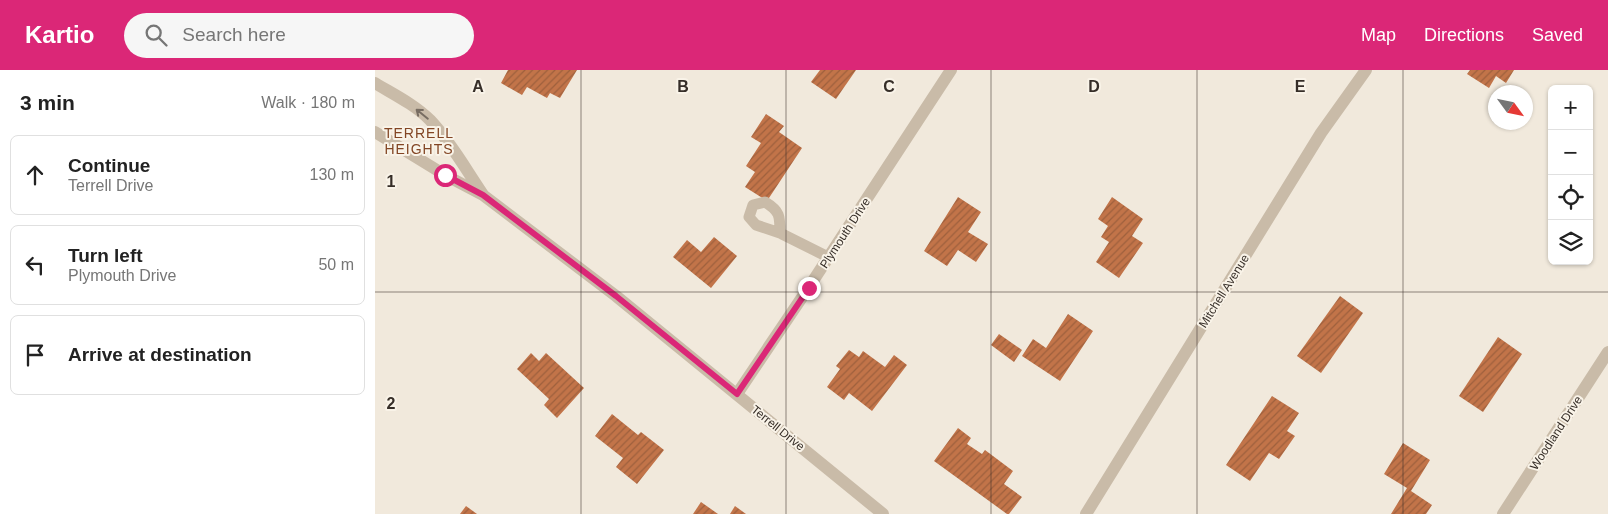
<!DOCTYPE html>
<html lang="en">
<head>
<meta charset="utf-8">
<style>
  :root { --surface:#fff; --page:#f6f6f6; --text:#222; --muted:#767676; --line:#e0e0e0; --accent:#db2777 }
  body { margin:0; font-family:Arial,sans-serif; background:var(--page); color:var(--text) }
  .controls { position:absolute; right:15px; top:15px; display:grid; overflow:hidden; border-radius:8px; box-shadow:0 1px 4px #0004 }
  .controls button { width:45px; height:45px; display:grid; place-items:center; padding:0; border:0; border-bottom:1px solid var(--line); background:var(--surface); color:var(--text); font:25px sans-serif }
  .compass { position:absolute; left:1113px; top:15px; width:45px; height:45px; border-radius:50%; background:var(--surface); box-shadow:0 1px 4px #0004; rotate:123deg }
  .stop { position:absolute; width:15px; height:15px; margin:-11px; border:4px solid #db2777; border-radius:50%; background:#fff }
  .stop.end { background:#db2777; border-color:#fff; box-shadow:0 1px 5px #0008 }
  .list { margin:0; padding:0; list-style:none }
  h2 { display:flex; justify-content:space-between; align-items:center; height:65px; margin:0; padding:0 20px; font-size:21px }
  h2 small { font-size:16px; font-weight:400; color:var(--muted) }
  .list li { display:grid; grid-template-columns:32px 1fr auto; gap:15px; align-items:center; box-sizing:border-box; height:80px; margin:0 10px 10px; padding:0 10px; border:1px solid var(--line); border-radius:8px }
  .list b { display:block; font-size:19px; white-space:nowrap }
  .list p { margin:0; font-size:16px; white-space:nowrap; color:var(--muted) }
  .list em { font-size:16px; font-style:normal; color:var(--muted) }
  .icon { flex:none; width:28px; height:28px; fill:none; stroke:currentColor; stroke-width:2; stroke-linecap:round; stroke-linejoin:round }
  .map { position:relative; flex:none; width:1233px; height:444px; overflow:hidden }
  header { display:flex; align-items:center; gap:30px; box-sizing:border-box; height:70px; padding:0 25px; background:var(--accent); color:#fff }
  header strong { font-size:24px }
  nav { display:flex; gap:28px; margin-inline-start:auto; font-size:18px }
  .search { width:350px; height:45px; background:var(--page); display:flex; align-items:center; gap:12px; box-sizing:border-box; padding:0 18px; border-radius:28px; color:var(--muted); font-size:19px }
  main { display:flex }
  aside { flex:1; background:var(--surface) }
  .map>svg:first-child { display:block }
  .building { fill:url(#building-hatch) }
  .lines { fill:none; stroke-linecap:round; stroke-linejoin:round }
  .lane { stroke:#c9bba8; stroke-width:11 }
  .street { stroke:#c9bba8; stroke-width:12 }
  .oneway { stroke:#786d62 }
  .route { stroke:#db2777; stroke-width:6 }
  .grid { fill:none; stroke:#362e28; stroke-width:1; stroke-opacity:0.55 }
  .labels { text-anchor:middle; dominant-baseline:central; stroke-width:4; stroke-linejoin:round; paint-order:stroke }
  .street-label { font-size:12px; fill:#362e28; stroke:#f9f3e8 }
  .neighbourhood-label { font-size:14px; letter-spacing:1px; fill:#824524; stroke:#f9f3e8 }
  .grid-label { font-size:16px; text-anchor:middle; font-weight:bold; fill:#362e28; stroke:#f9f3e8; stroke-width:4; stroke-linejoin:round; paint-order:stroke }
</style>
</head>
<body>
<header>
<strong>Kartio</strong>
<div class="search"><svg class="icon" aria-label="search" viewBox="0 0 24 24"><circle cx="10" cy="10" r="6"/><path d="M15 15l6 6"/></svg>Search here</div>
<nav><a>Map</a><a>Directions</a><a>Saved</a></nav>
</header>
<main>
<aside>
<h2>3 min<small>Walk · 180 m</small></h2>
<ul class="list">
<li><svg class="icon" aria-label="ahead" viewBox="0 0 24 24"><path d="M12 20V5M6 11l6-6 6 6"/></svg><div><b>Continue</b><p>Terrell Drive</p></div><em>130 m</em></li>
<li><svg class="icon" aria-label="left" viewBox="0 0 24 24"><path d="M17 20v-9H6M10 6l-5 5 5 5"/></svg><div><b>Turn left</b><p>Plymouth Drive</p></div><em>50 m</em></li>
<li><svg class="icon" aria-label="arrive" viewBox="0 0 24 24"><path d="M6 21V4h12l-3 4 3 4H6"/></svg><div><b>Arrive at destination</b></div></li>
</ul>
</aside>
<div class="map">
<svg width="1233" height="444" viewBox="0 0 1233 444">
  <defs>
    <pattern id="building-hatch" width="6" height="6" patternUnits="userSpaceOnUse" patternTransform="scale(1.25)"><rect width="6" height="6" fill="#c27449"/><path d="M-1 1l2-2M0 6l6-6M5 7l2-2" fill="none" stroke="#9e603d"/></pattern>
  </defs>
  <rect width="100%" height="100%" fill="#f1e9dc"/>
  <g class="building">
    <polygon points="133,0 202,0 185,28 175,23 172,28 152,17 147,25 126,13"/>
    <polygon points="445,0 481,0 461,29 436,12"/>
    <polygon points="1095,0 1139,0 1131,13 1121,6 1114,18 1092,4"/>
    <polygon points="391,44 409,56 404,62 427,78 392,131 370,117 380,102 371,96 386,73 376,67"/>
    <polygon points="583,127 606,142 593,162 613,174 601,192 583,180 572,196 549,181"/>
    <polygon points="737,127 768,149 757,166 768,173 744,208 721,192 734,172 726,167 733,156 723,149"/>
    <polygon points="339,167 362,186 336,218 298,187 312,170 326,182"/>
    <polygon points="965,226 988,243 946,303 922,286"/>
    <polygon points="693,244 718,261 685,311 647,286 658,269 671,278"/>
    <polygon points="624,264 647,280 639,292 616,275"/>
    <polygon points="1123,267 1147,284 1108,342 1084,326"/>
    <polygon points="474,280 484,287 488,281 510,297 519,285 532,295 497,341 474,323 469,330 452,317 465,299 461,296"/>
    <polygon points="156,283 164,291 171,283 209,318 182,348 169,335 174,329 142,299"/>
    <polygon points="897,326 924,343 912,361 920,366 904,389 894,383 875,411 851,395"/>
    <polygon points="237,344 263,365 266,362 289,380 262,414 241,397 248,388 220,366"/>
    <polygon points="583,358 596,368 592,374 607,384 610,380 638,401 629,414 647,427 634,444 632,444 559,391"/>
    <polygon points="1028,373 1055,390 1036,421 1057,435 1051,444 1016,444 1032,418 1009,404"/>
    <polygon points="326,432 343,444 318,444"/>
    <polygon points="91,436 102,444 85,444"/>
    <polygon points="360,436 371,444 355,444"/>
  </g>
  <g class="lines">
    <path class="lane" d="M405,163c0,-17 0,-22 -15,-31l-12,3 -4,12 7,8 24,8 48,24"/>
    <g class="street">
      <path d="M0,13c18,11 39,21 55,37 20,21 35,48 52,73"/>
      <polyline points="0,62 70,105 108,125 241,226 508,444"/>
      <polyline points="362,324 434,217 576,0"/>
      <polyline points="711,444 946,63 991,0"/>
      <polyline points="1128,444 1233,282"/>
    </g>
  </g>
  <defs><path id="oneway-shaft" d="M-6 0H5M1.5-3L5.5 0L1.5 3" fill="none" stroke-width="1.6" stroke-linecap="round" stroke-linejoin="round" transform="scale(1.25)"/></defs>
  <use class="oneway" href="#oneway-shaft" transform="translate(47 44) rotate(-141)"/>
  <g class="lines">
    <polyline class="route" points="70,105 108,125 241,226 362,324 434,218"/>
  </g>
  <path class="grid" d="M206,0v444M411,0v444M616,0v444M822,0v444M1028,0v444M0,222h1233"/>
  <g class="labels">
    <g class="street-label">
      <text transform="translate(470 163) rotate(-57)">Plymouth Drive</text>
      <text transform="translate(849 221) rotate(-58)">Mitchell Avenue</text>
      <text transform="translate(403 358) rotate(39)">Terrell Drive</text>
      <text transform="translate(1181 363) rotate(-57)">Woodland Drive</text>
    </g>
    <g class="neighbourhood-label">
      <text x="44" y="63">TERRELL<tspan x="44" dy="16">HEIGHTS</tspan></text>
    </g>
  </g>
  <g class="grid-label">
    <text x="103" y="22">A</text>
    <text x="308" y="22">B</text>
    <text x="514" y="22">C</text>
    <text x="719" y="22">D</text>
    <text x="925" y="22">E</text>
    <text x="16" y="117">1</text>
    <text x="16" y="339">2</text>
  </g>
</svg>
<div class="controls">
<button>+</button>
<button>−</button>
<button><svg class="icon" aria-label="locate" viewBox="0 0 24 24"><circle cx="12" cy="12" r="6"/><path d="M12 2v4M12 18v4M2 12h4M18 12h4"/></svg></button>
<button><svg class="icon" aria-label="layers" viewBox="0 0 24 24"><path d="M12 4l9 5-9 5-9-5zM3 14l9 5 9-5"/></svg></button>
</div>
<svg class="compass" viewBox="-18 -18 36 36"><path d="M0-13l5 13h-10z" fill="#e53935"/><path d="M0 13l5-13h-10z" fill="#767676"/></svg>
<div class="stop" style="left:70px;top:105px"></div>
<div class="stop end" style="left:434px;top:218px"></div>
</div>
</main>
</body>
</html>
